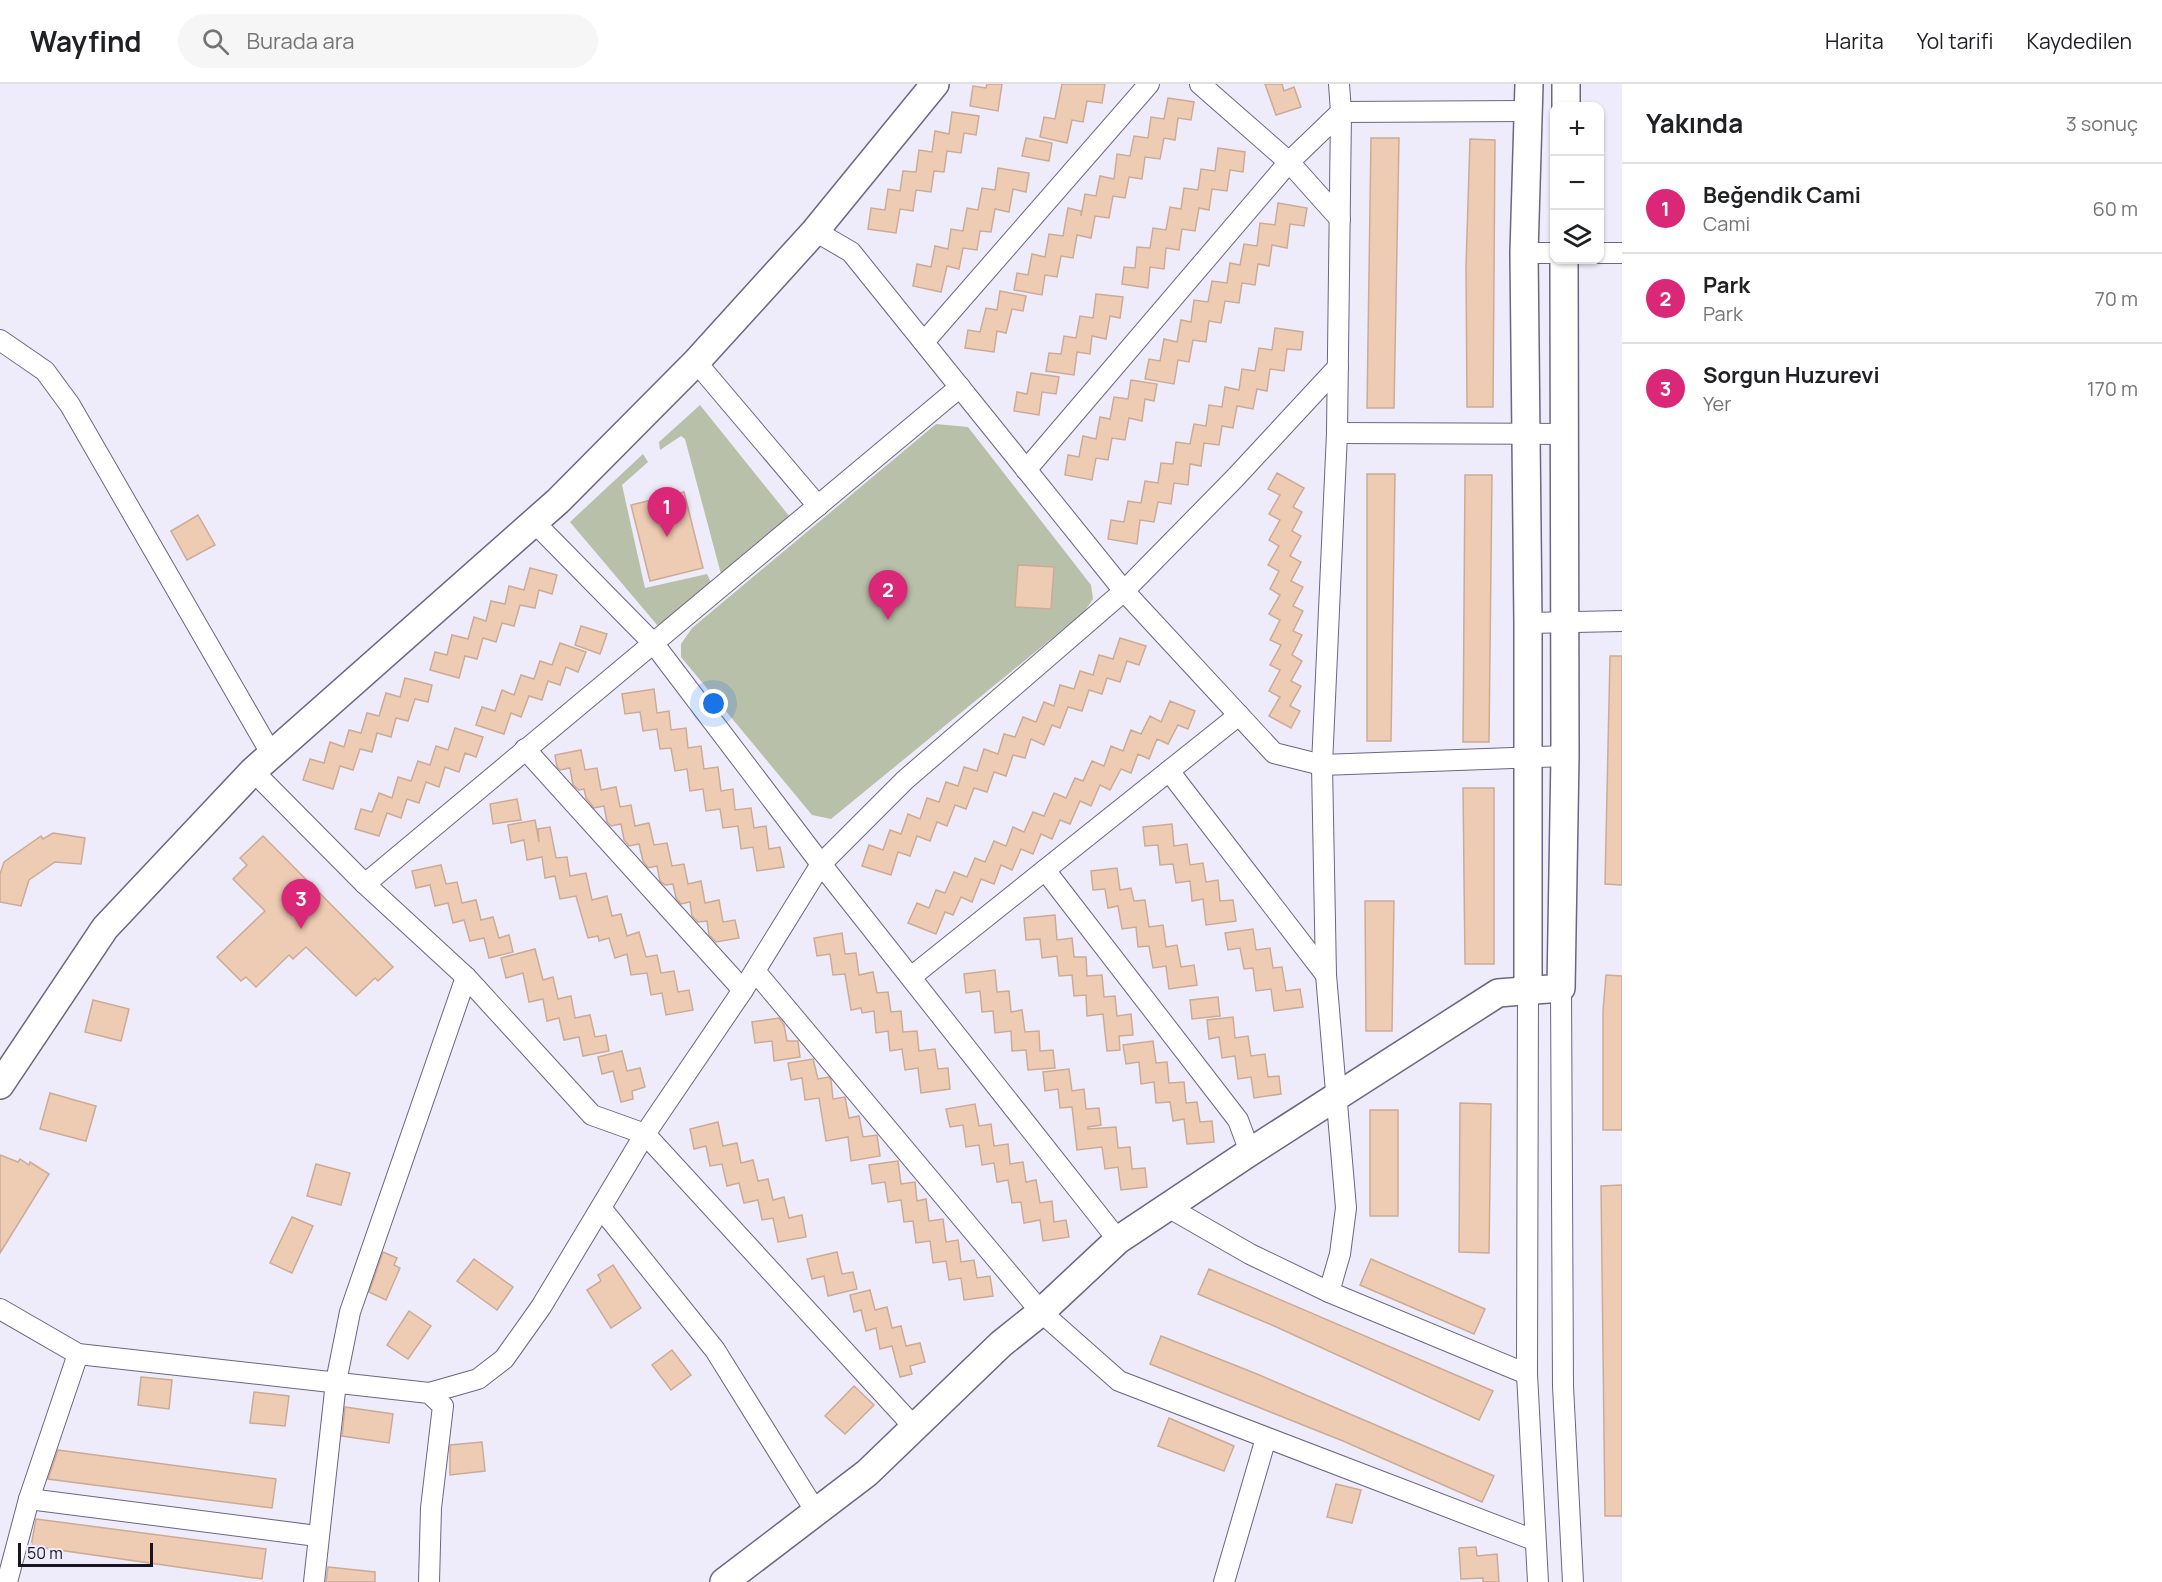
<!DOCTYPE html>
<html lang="tr">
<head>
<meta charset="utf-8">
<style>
  :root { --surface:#fff; --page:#f6f6f6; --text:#202124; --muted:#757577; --line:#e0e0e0; --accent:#db2777 }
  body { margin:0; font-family:Manrope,sans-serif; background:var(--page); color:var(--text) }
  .controls { position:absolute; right:18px; top:18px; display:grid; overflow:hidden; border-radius:12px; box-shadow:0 2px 4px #0004 }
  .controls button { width:54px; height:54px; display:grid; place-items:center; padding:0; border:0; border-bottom:2px solid var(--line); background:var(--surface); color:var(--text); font:30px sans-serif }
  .scale { position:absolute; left:18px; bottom:15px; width:135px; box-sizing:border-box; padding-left:6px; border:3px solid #181521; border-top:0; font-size:16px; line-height:21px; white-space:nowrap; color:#181521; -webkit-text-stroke:4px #eeecfa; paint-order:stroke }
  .you { position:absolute; left:714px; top:620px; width:21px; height:21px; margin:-15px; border:4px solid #fff; border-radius:50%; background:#1a73e8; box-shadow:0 0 0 9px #1a73e833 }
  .badge { display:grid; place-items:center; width:39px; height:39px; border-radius:50%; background:var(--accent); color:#fff; font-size:20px; font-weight:700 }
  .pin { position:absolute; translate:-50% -50px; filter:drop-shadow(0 2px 3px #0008) }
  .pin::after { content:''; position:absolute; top:32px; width:21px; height:18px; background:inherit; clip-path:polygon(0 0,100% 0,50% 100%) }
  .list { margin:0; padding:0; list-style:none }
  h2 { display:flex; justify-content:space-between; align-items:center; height:78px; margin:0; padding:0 24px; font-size:26px }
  h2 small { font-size:20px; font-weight:400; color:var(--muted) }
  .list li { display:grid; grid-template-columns:39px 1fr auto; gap:18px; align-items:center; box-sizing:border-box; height:90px; padding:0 24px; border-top:2px solid var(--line) }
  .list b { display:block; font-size:22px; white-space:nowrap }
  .list p { margin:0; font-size:20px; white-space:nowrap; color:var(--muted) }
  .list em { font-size:20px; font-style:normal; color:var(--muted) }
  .icon { flex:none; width:33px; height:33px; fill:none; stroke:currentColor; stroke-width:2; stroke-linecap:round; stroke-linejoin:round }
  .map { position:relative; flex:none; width:1622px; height:1498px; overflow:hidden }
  header { display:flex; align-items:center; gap:36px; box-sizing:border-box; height:84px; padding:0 30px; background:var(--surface); border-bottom:2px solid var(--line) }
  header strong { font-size:28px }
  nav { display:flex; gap:33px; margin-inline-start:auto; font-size:21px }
  .search { width:420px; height:54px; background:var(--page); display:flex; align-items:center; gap:15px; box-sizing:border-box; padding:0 21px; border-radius:33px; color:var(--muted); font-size:22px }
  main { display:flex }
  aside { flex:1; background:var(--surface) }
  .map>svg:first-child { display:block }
  .green { fill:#b8c0a9 }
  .building { fill:#eecbb3; stroke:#ccab96; stroke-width:1.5 }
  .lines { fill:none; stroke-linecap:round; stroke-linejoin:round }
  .street-casing { stroke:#6c6584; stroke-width:22 }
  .secondary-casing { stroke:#6c6584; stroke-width:30 }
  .street { stroke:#fff; stroke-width:20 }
  .secondary { stroke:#fff; stroke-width:27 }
</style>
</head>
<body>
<header>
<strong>Wayfind</strong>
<div class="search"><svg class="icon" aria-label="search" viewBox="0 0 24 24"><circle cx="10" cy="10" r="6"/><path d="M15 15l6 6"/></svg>Burada ara</div>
<nav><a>Harita</a><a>Yol tarifi</a><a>Kaydedilen</a></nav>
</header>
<main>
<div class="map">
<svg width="1622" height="1498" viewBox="0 0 1622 1498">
  <rect width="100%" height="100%" fill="#eeecfa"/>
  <g class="green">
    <polygon points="700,321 790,433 721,490 685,355 681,352 660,366 659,358"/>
    <polygon points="936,340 968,343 1091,501 1093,515 1084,528 831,735 812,731 681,573 681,560 692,544"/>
    <polygon points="643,370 648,378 622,401 645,504 707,490 711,498 658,542 570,438"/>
  </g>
  <g class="building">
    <polygon points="987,0 1002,0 998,27 970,22 973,2 986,4"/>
    <polygon points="1062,0 1105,0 1102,19 1087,17 1083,38 1072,36 1067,59 1040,53 1044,33 1055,35"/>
    <polygon points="1265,0 1282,0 1284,7 1294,3 1301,23 1276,31"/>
    <polygon points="1168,14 1194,18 1191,36 1178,34 1175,56 1164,54 1160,75 1145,73 1142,95 1129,93 1125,114 1113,112 1109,134 1095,132 1091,154 1077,151 1073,174 1061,172 1057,193 1045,191 1042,211 1014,206 1017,189 1028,191 1032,170 1045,173 1049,150 1063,152 1068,124 1081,127 1081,132 1085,110 1096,112 1100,92 1114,95 1117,70 1130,72 1134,52 1148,54 1151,33 1164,35"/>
    <polygon points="952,28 979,32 976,51 964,49 961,69 947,67 944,88 934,87 931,108 916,106 913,127 900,125 896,149 868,145 871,124 885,126 888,105 900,107 903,87 916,88 919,66 932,68 935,47 949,50"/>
    <polygon points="1026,54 1052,59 1049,77 1022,72"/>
    <polygon points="1371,54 1399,54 1394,324 1367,324"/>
    <polygon points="1470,55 1495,56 1493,323 1467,323 1466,182"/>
    <polygon points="1218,64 1245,68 1243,88 1230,86 1227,107 1212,105 1209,126 1199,124 1195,147 1182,145 1179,166 1166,164 1164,185 1150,183 1148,204 1122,200 1124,183 1135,184 1137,163 1150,164 1153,144 1166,146 1170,123 1181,125 1184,104 1198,106 1201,85 1215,87"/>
    <polygon points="998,84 1029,89 1026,108 1013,105 1009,128 995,125 991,148 980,147 977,166 963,164 959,185 947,182 941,208 913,202 917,180 931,183 935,162 948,165 951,145 963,147 967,124 978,126 982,104 995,106"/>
    <polygon points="1278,119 1307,124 1304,142 1290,140 1287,164 1272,161 1269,182 1258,180 1255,201 1242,199 1239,219 1225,217 1221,239 1209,237 1206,258 1193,256 1189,278 1178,276 1174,300 1145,295 1149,275 1160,277 1164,255 1177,258 1181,236 1191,238 1194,216 1208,218 1212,197 1227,199 1230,179 1240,181 1244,160 1257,162 1260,139 1275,141"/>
    <polygon points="1000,207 1026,212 1023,227 1012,225 1006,249 997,247 994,268 965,264 968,246 980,248 986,224 997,226"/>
    <polygon points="1096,210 1123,213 1120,234 1110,232 1106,255 1092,252 1090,270 1077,268 1074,291 1046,287 1049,269 1061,270 1064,252 1076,254 1080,232 1093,234"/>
    <polygon points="1275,244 1303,248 1301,266 1287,265 1284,287 1270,285 1267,307 1257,305 1253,325 1237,322 1233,344 1222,342 1219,361 1204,359 1201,382 1190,380 1188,401 1174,399 1171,420 1158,418 1154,438 1140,436 1137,460 1108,455 1111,436 1124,438 1128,417 1141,419 1145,397 1158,399 1161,379 1173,380 1176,358 1190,360 1194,340 1206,342 1209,321 1222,323 1225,303 1239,306 1242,285 1255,287 1259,264 1272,266"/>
    <polygon points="1031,289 1059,293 1056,310 1042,308 1039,331 1014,327 1017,308 1027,310"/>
    <polygon points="1131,296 1157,300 1154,317 1145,315 1142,337 1129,334 1125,356 1112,354 1108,376 1096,374 1092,396 1065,391 1068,371 1079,373 1083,352 1096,355 1100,333 1110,335 1114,313 1128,315"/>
    <polygon points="1277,389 1304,404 1293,423 1302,428 1292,447 1301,452 1290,472 1301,478 1291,497 1303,503 1293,522 1303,527 1293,547 1302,551 1292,571 1302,577 1291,597 1301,602 1290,622 1300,627 1291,644 1269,632 1280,613 1269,607 1280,586 1270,581 1281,561 1270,556 1280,536 1269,530 1280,511 1270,505 1279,487 1268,481 1279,462 1269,456 1280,436 1269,430 1280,411 1268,405"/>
    <polygon points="1367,390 1395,390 1391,657 1367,657"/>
    <polygon points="1465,391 1492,391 1489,658 1463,658"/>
    <polygon points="684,408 703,484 650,497 631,421"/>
    <polygon points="198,431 215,461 187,476 171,447"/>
    <polygon points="1018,481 1054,483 1051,525 1015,523"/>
    <polygon points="530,484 557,491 552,510 539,506 535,524 520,521 514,542 502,539 496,558 483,554 477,575 465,572 459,594 430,586 435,568 447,571 452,551 468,555 474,533 486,537 491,517 505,520 509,502 524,506"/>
    <polygon points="581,542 607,550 600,570 575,561"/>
    <polygon points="1120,554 1146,562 1139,581 1127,577 1120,598 1107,594 1102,610 1089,606 1082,627 1068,623 1060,644 1052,641 1044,661 1031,655 1025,674 1013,671 1006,692 994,688 987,708 974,704 966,725 955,721 947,742 937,738 930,757 917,752 910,772 898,768 891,791 862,782 869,761 883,766 890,746 901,750 908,730 920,735 927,714 939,718 946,698 958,702 964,683 977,687 984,665 998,670 1004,650 1015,653 1023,633 1036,638 1044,618 1054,622 1060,601 1074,605 1080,587 1093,591 1099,571 1113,575"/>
    <polygon points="560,559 586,568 578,588 566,583 560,601 548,597 542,616 529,612 521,633 511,629 504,650 476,641 482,623 495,627 502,606 514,611 521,591 534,595 540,577 552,581"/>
    <polygon points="1610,572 1622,572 1622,801 1605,800"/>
    <polygon points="405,594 432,601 428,618 415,615 408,637 396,634 391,653 377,649 372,668 360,665 353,686 340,682 333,705 303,696 310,675 324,679 330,658 344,663 349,646 361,649 367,629 379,632 386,609 400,613"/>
    <polygon points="654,605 657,629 669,627 671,646 686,644 688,664 701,662 704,685 718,683 721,707 733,705 735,726 751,724 754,744 766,742 769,765 780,763 784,783 757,787 753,763 741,765 738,742 723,744 720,725 706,727 703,705 690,707 687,685 675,687 671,664 660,665 657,645 643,647 640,628 625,630 622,610"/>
    <polygon points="1170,617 1195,627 1188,645 1178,641 1168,660 1157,655 1149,675 1138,670 1131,689 1121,685 1110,706 1100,701 1091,722 1080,717 1070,740 1060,736 1052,755 1041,750 1033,770 1021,765 1012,786 1001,781 994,800 981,795 972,818 961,813 953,831 945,828 936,850 908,839 917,819 929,824 936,806 945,809 954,788 967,793 975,774 985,778 994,757 1006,762 1013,743 1024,748 1033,728 1044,732 1054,709 1066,714 1075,694 1083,697 1092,677 1104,682 1111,662 1123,667 1131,646 1141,650 1150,632 1161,638"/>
    <polygon points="455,644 483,653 476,673 465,669 459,688 445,683 439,703 426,698 419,719 407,715 401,734 387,729 379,752 355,745 361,725 372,728 379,709 392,714 398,693 411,697 418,677 430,681 436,662 448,666"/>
    <polygon points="581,666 585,686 597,684 601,706 616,703 620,723 631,721 635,742 649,739 654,761 667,759 672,782 684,780 688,800 701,797 705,819 719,816 723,838 735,836 739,854 716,858 709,851 707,837 698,838 692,832 690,818 681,820 676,814 673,800 665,801 660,797 657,782 648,784 643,777 639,760 629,762 624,756 621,740 611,742 607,738 604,722 594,724 586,714 584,705 579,706 573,701 570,684 560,686 557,683 555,671"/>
    <polygon points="1463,704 1494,704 1494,880 1465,880"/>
    <polygon points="517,715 521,736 493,740 490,720"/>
    <polygon points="535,736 539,758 538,745 550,743 556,774 567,773 570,792 586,789 592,816 607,812 612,832 621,830 627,852 639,848 646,873 657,871 661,889 674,887 678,908 689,906 693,926 666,931 662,909 651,911 647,889 631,891 627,870 615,874 609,854 599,857 598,852 588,854 576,812 560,815 555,792 545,794 542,773 527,776 524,756 511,759 508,741"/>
    <polygon points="1172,740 1174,762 1187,760 1190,781 1203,779 1206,798 1218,796 1220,817 1233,816 1236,837 1206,841 1203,815 1192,817 1190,797 1176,799 1173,780 1160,781 1158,761 1145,762 1143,743"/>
    <polygon points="53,749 85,754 81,780 55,778 29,796 21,822 0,818 0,790 4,778 41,752 43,755"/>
    <polygon points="263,752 393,883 378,897 375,894 356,912 306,863 293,875 289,871 256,903 246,893 241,897 217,873 265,827 233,795 247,781 240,774"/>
    <polygon points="441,781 446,800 457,798 462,819 476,816 481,836 493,833 499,854 509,851 513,868 489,874 484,854 470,857 464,836 453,839 448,819 435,822 430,801 416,804 412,787"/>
    <polygon points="1117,784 1120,806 1131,804 1134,817 1145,816 1149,843 1163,841 1166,863 1177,861 1181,883 1194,881 1197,901 1169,905 1166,882 1153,884 1149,862 1138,863 1136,843 1122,845 1118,822 1108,824 1105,805 1093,806 1091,787"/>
    <polygon points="1365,817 1394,817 1392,947 1366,947"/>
    <polygon points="1055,831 1057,856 1072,854 1074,873 1086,873 1087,892 1102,891 1104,913 1115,912 1117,932 1131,930 1133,951 1119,952 1120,966 1107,967 1103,930 1087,932 1086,911 1074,912 1072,891 1059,892 1057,872 1042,874 1040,855 1026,856 1024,834"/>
    <polygon points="1253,845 1256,866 1270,864 1273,884 1282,883 1286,907 1300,905 1303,923 1274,927 1271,905 1256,907 1253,884 1244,885 1240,864 1228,866 1225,849"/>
    <polygon points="842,849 845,870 856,869 859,891 873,888 877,909 888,908 891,928 901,927 903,948 917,947 919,967 935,965 938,985 948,984 950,1005 921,1009 918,984 905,986 902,965 890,967 888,947 876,949 874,927 862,929 861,924 851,926 845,890 833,891 830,870 817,872 814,854"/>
    <polygon points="535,865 543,896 553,893 558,915 571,912 575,934 590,931 595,953 606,951 609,967 583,972 579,953 564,956 559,934 547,937 543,915 529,918 523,889 506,894 501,874"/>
    <polygon points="995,886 997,908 1009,907 1011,928 1022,926 1025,948 1039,947 1040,967 1053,966 1055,984 1028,986 1026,966 1012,967 1011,947 995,949 993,927 982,928 980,907 966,909 964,890"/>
    <polygon points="1606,891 1622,892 1622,1046 1603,1046 1603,927"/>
    <polygon points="1218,913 1220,932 1192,935 1190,916"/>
    <polygon points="93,916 129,925 121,957 85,948"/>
    <polygon points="1233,933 1235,954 1248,952 1251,972 1265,970 1268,993 1279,992 1281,1010 1254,1014 1251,993 1238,995 1235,972 1222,974 1219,953 1209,955 1207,936"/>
    <polygon points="779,934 784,941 787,957 798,957 800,973 774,977 772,957 755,959 752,938"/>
    <polygon points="1153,957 1156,979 1167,978 1169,999 1184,998 1186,1019 1197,1018 1200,1038 1212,1037 1214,1058 1187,1060 1184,1035 1173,1037 1170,1018 1156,1019 1154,998 1141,1000 1139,978 1126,980 1123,961"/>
    <polygon points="622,967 627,987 640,984 645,1003 632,1007 633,1015 621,1018 613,987 602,990 598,973"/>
    <polygon points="813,975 818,995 829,993 831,996 833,1015 845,1013 849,1034 859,1032 863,1053 877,1051 880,1072 851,1077 848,1053 826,1057 819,1014 805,1016 802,994 791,996 788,979"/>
    <polygon points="1069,985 1072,1007 1084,1005 1086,1025 1099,1024 1101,1041 1088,1043 1088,1045 1116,1043 1118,1064 1130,1063 1132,1085 1145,1084 1147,1103 1121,1106 1118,1083 1105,1085 1102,1063 1077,1066 1072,1023 1060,1024 1058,1005 1045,1007 1043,988"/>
    <polygon points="50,1009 96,1022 86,1057 40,1045"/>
    <polygon points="1460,1019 1491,1020 1489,1169 1459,1168"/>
    <polygon points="975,1020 979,1042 991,1040 994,1062 1008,1060 1010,1080 1023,1078 1026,1098 1036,1096 1040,1119 1052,1117 1054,1138 1066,1136 1069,1153 1043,1157 1040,1136 1024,1139 1021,1118 1012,1119 1008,1096 997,1098 994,1079 982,1081 979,1061 966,1063 963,1041 950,1043 946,1025"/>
    <rect x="1370" y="1026" width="28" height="106"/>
    <polygon points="718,1038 723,1062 737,1059 741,1079 753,1076 758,1097 768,1095 773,1116 784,1113 789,1134 802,1131 806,1153 778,1158 773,1134 762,1136 758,1116 744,1119 739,1099 727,1102 722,1080 710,1082 706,1062 694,1065 690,1045"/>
    <polygon points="0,1071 18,1078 20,1075 29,1081 30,1078 49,1090 0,1169"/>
    <polygon points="898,1077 901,1100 915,1098 917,1117 926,1115 929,1137 943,1135 946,1158 958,1156 961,1178 974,1176 977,1194 990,1192 993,1212 964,1216 961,1194 949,1196 946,1177 933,1179 930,1157 916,1159 913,1137 904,1138 901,1116 888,1118 885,1098 872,1100 869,1081"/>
    <polygon points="316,1080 350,1089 341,1121 307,1112"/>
    <polygon points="1622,1101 1622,1432 1605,1432 1601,1102"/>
    <polygon points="292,1133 313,1142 292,1189 270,1179"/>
    <polygon points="383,1168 397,1174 394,1181 400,1184 386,1216 369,1208"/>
    <polygon points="837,1168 842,1190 853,1188 857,1205 828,1212 824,1192 812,1195 807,1175"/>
    <polygon points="474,1175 513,1203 497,1226 457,1197"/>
    <polygon points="1371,1175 1485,1225 1474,1250 1360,1201"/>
    <polygon points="613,1181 641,1224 611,1244 587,1206 601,1197 598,1191"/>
    <polygon points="1209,1185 1493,1307 1479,1336 1272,1241 1198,1210"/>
    <polygon points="870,1206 875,1226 887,1223 892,1244 901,1242 906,1262 920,1259 925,1278 910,1282 912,1290 900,1293 892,1262 880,1265 876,1244 866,1247 861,1226 854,1228 850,1211"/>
    <polygon points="409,1227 431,1242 408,1275 387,1261"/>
    <polygon points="1161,1252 1257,1290 1494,1392 1482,1418 1343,1357 1150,1280"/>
    <polygon points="672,1266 691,1291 671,1306 652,1281"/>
    <polygon points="141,1293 172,1296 169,1325 138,1321"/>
    <polygon points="854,1302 874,1321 845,1350 825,1332"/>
    <polygon points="254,1308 289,1312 285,1342 250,1339"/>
    <polygon points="345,1323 393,1330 389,1359 342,1352"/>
    <polygon points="1169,1334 1234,1362 1224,1387 1158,1362"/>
    <polygon points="482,1358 485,1387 450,1391 450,1361"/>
    <polygon points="58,1366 276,1395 272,1424 48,1395"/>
    <polygon points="1336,1400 1361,1406 1352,1439 1327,1433"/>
    <polygon points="36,1435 266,1465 262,1495 31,1462"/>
    <polygon points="1476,1463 1477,1472 1497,1470 1499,1498 1483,1498 1483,1494 1461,1495 1459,1464"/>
    <polygon points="328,1483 375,1488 375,1498 326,1498"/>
  </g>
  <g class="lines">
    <g class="street-casing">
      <g id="street">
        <polyline points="1200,0 1289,78 1340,135"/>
        <polyline points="815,147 851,168 1124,507 1274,669 1322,681 1565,672"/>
        <polyline points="1524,169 1554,169"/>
        <polyline points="1600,169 1622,169"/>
        <polyline points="0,256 45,287 70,321 272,671"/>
        <polyline points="924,258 1149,0"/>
        <polyline points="696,278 818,422"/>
        <polyline points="1337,349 1566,350"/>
        <polyline points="1026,386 1289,78 1341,28 1529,27"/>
        <polyline points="534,438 654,560 821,780 1118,1156"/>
        <polyline points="1528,539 1622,537"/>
        <polyline points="525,665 743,906"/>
        <polyline points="253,687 365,800 466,893 592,1031 645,1050 914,1343"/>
        <polyline points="1169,687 1326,891"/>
        <polyline points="1045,786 1238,1036 1250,1068"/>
        <polyline points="365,800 960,303"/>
        <polyline points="755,887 1041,1228 1119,1297 1534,1456"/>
        <polyline points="911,893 1239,631"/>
        <polyline points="1561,904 1563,1302 1573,1498"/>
        <polyline points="1528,906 1527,1290 1538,1498"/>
        <polyline points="1168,1123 1250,1170 1329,1208 1527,1290"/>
        <polyline points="601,1124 715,1266 816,1428"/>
        <polyline points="1329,1208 1340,1170 1346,1124 1326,891 1322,681 1337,349 1341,28 1339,0"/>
        <polyline points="0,1225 78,1270 429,1309 443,1322 431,1424 429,1498"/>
        <polyline points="429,1309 478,1295 504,1275 541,1223 645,1050 743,906 821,780 905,696 1124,507 1235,394 1338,283"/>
        <polyline points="29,1415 317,1452"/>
        <polyline points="7,1498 29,1415 78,1270"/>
        <polyline points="314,1498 336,1298 350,1228 466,893"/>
        <polyline points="1224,1498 1266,1354"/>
      </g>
    </g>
    <g class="secondary-casing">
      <g id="secondary">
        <polyline points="1566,22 1566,0"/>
        <polyline points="1528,906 1528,539 1524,169 1529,0"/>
        <polyline points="0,1001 105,844 253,687 558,417 696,278 815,147 935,0"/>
        <polyline points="724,1498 867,1389 1001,1260 1041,1228 1118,1156 1250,1068 1498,909 1561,904 1565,672 1564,176"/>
      </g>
    </g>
    <use href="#street" class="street"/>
    <use href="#secondary" class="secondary"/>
  </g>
</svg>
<div class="controls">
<button>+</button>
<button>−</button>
<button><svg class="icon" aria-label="layers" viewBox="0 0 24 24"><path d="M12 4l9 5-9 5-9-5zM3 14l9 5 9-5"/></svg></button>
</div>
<div class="scale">50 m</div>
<div class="you"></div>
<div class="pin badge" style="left:667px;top:453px">1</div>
<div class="pin badge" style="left:888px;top:536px">2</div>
<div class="pin badge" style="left:301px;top:845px">3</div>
</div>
<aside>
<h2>Yakında<small>3 sonuç</small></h2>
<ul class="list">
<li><span class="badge">1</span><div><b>Beğendik Cami</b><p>Cami</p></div><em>60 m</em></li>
<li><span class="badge">2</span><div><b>Park</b><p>Park</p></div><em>70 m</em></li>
<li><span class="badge">3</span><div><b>Sorgun Huzurevi</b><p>Yer</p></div><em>170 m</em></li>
</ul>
</aside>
</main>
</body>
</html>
